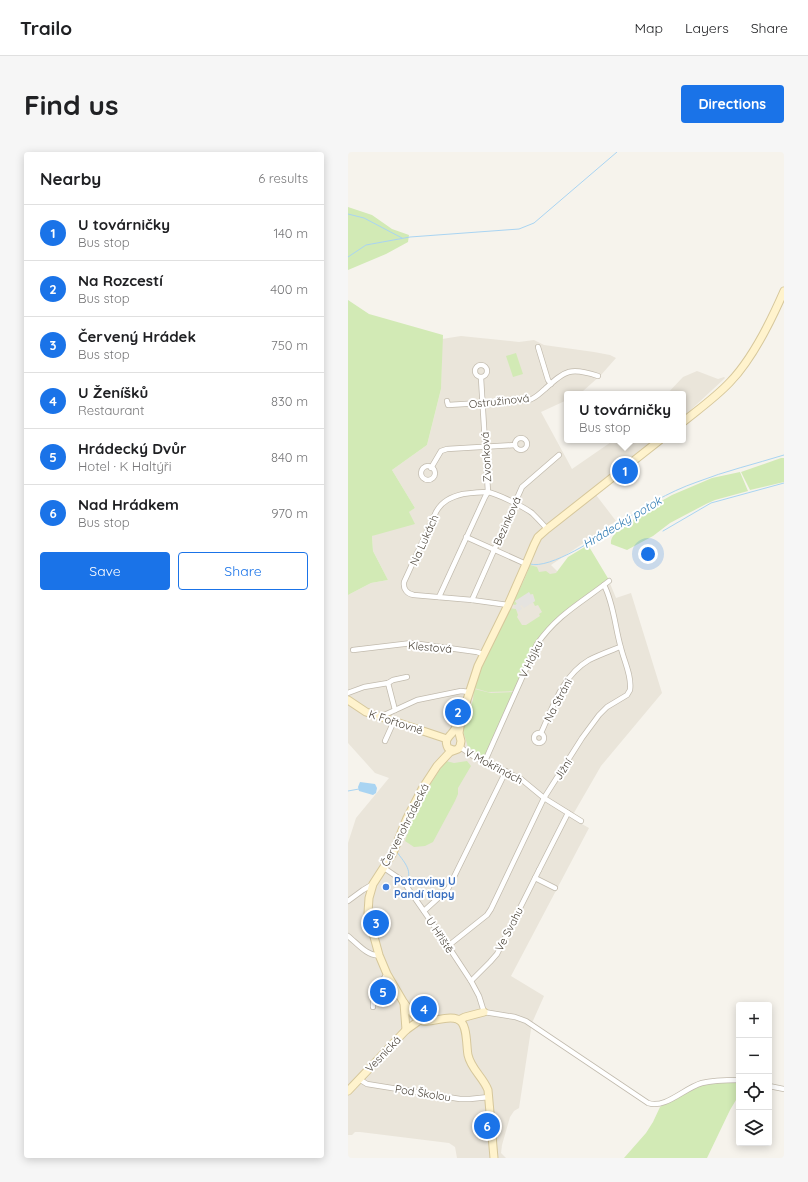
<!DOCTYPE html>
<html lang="en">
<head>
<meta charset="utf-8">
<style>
  :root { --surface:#fff; --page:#f6f6f6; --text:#202124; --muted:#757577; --line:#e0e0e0; --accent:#1a73e8 }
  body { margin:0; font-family:Quicksand,sans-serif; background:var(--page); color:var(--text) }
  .controls { position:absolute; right:12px; bottom:12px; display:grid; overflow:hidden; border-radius:4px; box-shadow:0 2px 10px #0003 }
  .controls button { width:36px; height:36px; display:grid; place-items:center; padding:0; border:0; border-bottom:1px solid var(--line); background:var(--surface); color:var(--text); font:20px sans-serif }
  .you { position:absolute; left:300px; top:402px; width:14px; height:14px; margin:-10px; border:3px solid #fff; border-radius:50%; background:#1a73e8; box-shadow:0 0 0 6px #1a73e833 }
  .badge { display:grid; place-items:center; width:26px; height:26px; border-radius:50%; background:var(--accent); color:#fff; font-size:13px; font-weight:700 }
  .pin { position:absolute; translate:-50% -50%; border:2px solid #fff; box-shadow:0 1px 4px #0006 }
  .popup { position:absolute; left:216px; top:239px; width:122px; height:52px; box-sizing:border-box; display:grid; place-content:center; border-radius:4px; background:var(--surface); filter:drop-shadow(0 1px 3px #0005); font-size:13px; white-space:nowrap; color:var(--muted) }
  .popup b { font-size:15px; color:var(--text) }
  .popup::after { content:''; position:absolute; left:50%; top:100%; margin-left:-8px; border:8px solid transparent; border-top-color:var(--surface) }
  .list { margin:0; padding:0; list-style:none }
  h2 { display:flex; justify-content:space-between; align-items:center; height:52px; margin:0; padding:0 16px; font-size:17px }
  h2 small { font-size:13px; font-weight:400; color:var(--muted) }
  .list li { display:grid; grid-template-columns:26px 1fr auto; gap:12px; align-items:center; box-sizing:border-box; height:56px; padding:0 16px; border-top:1px solid var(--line) }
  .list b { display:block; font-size:15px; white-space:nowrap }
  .list p { margin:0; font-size:13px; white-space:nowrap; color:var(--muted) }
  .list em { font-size:13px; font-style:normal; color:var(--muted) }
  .actions { display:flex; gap:8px; padding:12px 16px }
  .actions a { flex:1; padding:9px 0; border:1px solid var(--accent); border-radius:4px; text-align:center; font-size:14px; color:var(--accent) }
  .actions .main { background:var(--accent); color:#fff }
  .icon { flex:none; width:22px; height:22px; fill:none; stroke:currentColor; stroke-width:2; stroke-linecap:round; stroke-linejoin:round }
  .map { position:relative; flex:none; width:436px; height:1006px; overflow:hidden; border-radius:4px }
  header { display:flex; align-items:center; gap:24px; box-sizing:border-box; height:56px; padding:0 20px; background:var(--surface); border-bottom:1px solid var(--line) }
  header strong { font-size:19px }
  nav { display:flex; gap:22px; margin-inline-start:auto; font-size:14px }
  .intro { display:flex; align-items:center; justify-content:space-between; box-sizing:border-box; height:96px; padding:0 24px }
  h1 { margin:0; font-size:28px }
  .button { padding:10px 18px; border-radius:4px; background:var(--accent); color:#fff; font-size:14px; font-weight:700 }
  main { display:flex; gap:24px; padding:0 24px }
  aside { flex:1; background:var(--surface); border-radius:4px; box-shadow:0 2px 10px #0003 }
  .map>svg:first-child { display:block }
  .residential { fill:#eae5da }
  .green { fill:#d2eab5 }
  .parking { fill:#e5e3e0 }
  .water { fill:#a9d4f2 }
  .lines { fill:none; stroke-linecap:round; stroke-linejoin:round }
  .stream { stroke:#a9d4f2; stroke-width:1 }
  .street-casing { stroke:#c2bbae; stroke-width:6 }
  .secondary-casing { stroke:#d6c79b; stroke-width:9 }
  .street { stroke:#fff; stroke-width:4.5 }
  .secondary { stroke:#fff3cd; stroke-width:7 }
  .shop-dot { fill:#3f7fe0; stroke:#fff; stroke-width:1.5 }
  .labels { text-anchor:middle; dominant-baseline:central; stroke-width:4; stroke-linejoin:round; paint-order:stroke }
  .street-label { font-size:11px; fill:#4b4439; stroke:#fff }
  .shop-label { font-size:11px; font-weight:bold; fill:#366cbe; stroke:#fff; text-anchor:start }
  .water-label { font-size:12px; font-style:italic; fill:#2e7ab2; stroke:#fff }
</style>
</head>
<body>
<header>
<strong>Trailo</strong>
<nav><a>Map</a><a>Layers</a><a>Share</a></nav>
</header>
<div class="intro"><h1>Find us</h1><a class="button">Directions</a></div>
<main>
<aside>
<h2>Nearby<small>6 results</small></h2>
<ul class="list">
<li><span class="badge">1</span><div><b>U továrničky</b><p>Bus stop</p></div><em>140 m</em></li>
<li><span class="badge">2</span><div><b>Na Rozcestí</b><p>Bus stop</p></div><em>400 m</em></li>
<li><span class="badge">3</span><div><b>Červený Hrádek</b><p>Bus stop</p></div><em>750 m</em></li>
<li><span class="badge">4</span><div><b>U Ženíšků</b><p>Restaurant</p></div><em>830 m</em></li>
<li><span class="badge">5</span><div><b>Hrádecký Dvůr</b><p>Hotel · K Haltýři</p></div><em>840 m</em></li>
<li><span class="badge">6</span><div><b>Nad Hrádkem</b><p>Bus stop</p></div><em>970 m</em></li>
</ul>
<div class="actions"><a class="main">Save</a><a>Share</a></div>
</aside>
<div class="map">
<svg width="436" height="1006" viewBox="0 0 436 1006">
  <rect width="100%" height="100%" fill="#f6f3ec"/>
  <g class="residential">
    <polygon points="113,184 171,190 186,188 196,193 246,200 262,203 268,206 253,223 235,239 229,242 219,242 219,248 193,260 224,317 266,288 307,288 245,339 268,369 203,413 232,442 261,429 268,446 283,441 314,541 253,614 223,666 241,676 163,824 196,844 184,871 171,956 166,959 162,965 154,993 153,1001 158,1006 109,1006 107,995 101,991 12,980 7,980 4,983 0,983 0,691 8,666 41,626 27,621 0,591 0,443 23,431 40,428 25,399 24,384 67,356 44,318 79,293 93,237 94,187"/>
    <polygon points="349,219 370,227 376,225 377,226 335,265 335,242 319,242 335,225"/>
  </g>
  <g class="green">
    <polygon points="0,55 24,63 44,77 61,83 60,90 38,102 0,118"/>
    <polygon points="0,148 21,162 95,183 93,237 79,293 44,318 67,356 61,360 67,372 24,384 25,399 40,428 23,431 0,443"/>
    <polygon points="168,201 175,222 165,225 158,204"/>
    <polygon points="433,306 436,306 436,330 402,338 393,320"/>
    <path d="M392,320l8,19 -33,9 -9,4 -36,19 -17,13 -26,14 -16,-6c-2,-12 22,-23 29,-29 3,-2 5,-7 9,-10l5,5 2,-6 16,-9 40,-17z"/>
    <polygon points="240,393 261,428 234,446 203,472 193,484 166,539 140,540 126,536 136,505 161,456 168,457 170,463 169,465 174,473 178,473 192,464 191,462 194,460 190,453 187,454 185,450 187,449 185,442 167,449 169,452 167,453 164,452 176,428 182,413 189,415 191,420 198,419 202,422 208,421 220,405"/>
    <polygon points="126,537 143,541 166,540 138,602 133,604 120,595 115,579 125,548"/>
    <path d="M98,609l8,2 13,-2 4,5 -13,22v6l-3,7 -22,41 -8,4 -11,1 -9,-6 3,-9 -1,-3c11,-25 23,-46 39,-68z"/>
    <polygon points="376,930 391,930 391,943 382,958 359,1006 276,1006 298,981 305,970 312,955 331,943 353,933"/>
  </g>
  <polygon class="parking" points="181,440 183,443 184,442 187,449 176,456 174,453 172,454 174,457 170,460 166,454 169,452 167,449"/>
  <polygon class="water" points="12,630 27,632 29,636 28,641 25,643 11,639 10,635"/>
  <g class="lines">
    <g class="stream">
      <polyline points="0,62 16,66 54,86"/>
      <polyline points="0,105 18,93 62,85 171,77 186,71 269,0"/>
      <polyline points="315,379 363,351 436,331"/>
      <path d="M182,412c20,6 70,-28 87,-39 25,-17 51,-33 80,-43 28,-11 58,-18 87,-27"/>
      <polyline points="0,639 11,637"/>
      <path d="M49,700c6,9 16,18 10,29"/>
    </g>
    <g class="street-casing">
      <g id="street">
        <polyline points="190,195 200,228 203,232"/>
        <circle cx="133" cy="219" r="6"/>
        <path d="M99,249l1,4 81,-5c7,-2 11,-7 16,-11 20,-19 26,-22 53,-13"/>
        <circle cx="173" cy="292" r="6"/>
        <circle cx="80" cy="321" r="7"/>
        <polyline points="83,316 93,299 99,297 167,293"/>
        <polyline points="118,385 178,412"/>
        <polyline points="91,445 137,345 140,340 133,226"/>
        <polyline points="124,448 174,335 211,303"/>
        <path d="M160,453l-36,-5 -58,-5c-7,-1 -11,-6 -10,-13l32,-70c6,-11 15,-15 27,-18 8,-1 16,-2 24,-2 9,1 37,15 45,21 5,5 10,10 15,16"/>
        <polyline points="5,498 64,491 129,500 135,502"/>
        <polyline points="40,531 45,528 59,525"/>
        <polyline points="0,541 16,535 40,531 47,558"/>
        <polyline points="32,565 69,548 113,539 121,540"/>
        <circle cx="191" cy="586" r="5"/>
        <path d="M193,581c12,-26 21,-57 48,-73 10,-5 21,-9 31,-13"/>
        <polyline points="37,589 46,569"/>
        <polyline points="112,595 125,604 173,627 196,646 233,669"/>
        <path d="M137,609l52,-117c21,-30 44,-41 72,-63"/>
        <path d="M36,716l19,13 45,65 23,35 8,15 5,16 31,5 11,4 122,82c18,6 36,-15 54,-20 12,-3 25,-3 37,-3"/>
        <polyline points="191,718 220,661"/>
        <polyline points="187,726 207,736"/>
        <polyline points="0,749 15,738 25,732"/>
        <polyline points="76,759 100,737 158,619"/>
        <path d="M0,784c9,7 20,21 31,19"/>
        <path d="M100,794l39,-31 4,-6 53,-111 38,-60 17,-23 8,-8 20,-12 3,-5c2,-14 -6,-29 -9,-42 -6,-20 -7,-44 -17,-63"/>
        <polyline points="123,829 142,810 149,802 191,718"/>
        <polyline points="25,855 25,841 39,822"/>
        <polyline points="11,927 19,932 112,947 122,947 141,945"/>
        <polyline points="421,934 436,937"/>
      </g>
    </g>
    <g class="secondary-casing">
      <g id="secondary">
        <path d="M335,270c16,-13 33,-25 47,-40 23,-24 41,-61 54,-91"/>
        <polyline points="0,548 18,560 99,587"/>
        <path d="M105,598l-5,-2c-4,-8 0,-10 4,-15 3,-3 5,-8 7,-12"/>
        <polyline points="56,851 58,878"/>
        <polyline points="111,868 117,865 136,860"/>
        <polyline points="0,939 58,878 72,868"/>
        <path d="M146,1006l-6,-68c-5,-13 -17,-21 -20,-35 -2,-10 0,-33 -11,-36 -11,-4 -24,4 -34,2l-10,-7 -9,-11 -17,-29 -8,-19 -9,-33 -2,-9 1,-15 4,-14 20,-31 14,-35 15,-29 15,-23 13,-14 8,-3 2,-3 1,-5 -2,-8 3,-18 16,-49 30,-61 18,-41 8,-19 4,-8 9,-8 113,-89"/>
      </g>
    </g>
    <use href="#street" class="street"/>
    <use href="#secondary" class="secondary"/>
  </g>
  <circle class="shop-dot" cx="38" cy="735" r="4"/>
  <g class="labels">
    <g class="street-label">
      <text transform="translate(151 249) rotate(-6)">Ostružinová</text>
      <text transform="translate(138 305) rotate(-93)">Zvonková</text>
      <text transform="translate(159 369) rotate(-66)">Bezinková</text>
      <text transform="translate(76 388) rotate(-66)">Na Lukách</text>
      <text transform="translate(82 495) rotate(5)">Klestová</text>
      <text transform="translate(183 507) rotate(-64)">V Hájku</text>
      <text transform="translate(210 548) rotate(-62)">Na Stráni</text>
      <text transform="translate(48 570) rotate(18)">K Fořtovně</text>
      <text transform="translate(146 614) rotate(28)">V Mokřinách</text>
      <text transform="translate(215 617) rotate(-57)">Jižní</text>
      <text transform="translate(57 673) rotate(-63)">Červenohrádecká</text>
      <text transform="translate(161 777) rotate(-63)">Ve Svahu</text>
      <text transform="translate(92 783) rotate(56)">U Hřiště</text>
      <text transform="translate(35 902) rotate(-46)">Vesnická</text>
      <text transform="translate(75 941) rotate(9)">Pod Školou</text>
    </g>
    <g class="shop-label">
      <text x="46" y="729">Potraviny U<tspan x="46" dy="13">Pandí tlapy</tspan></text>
    </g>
    <g class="water-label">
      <text transform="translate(274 370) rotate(-31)">Hrádecký potok</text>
    </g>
  </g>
</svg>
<div class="controls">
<button>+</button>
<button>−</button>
<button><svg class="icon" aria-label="locate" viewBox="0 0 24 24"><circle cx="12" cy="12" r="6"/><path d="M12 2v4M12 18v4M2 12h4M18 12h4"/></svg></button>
<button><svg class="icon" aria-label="layers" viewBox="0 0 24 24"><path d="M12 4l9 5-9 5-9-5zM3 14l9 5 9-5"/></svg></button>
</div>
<div class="you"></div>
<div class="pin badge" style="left:277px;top:319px">1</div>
<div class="popup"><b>U továrničky</b>Bus stop</div>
<div class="pin badge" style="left:110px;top:560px">2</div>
<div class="pin badge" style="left:28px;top:771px">3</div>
<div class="pin badge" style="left:76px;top:857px">4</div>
<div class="pin badge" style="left:35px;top:840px">5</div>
<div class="pin badge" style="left:139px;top:974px">6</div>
</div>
</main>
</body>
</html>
